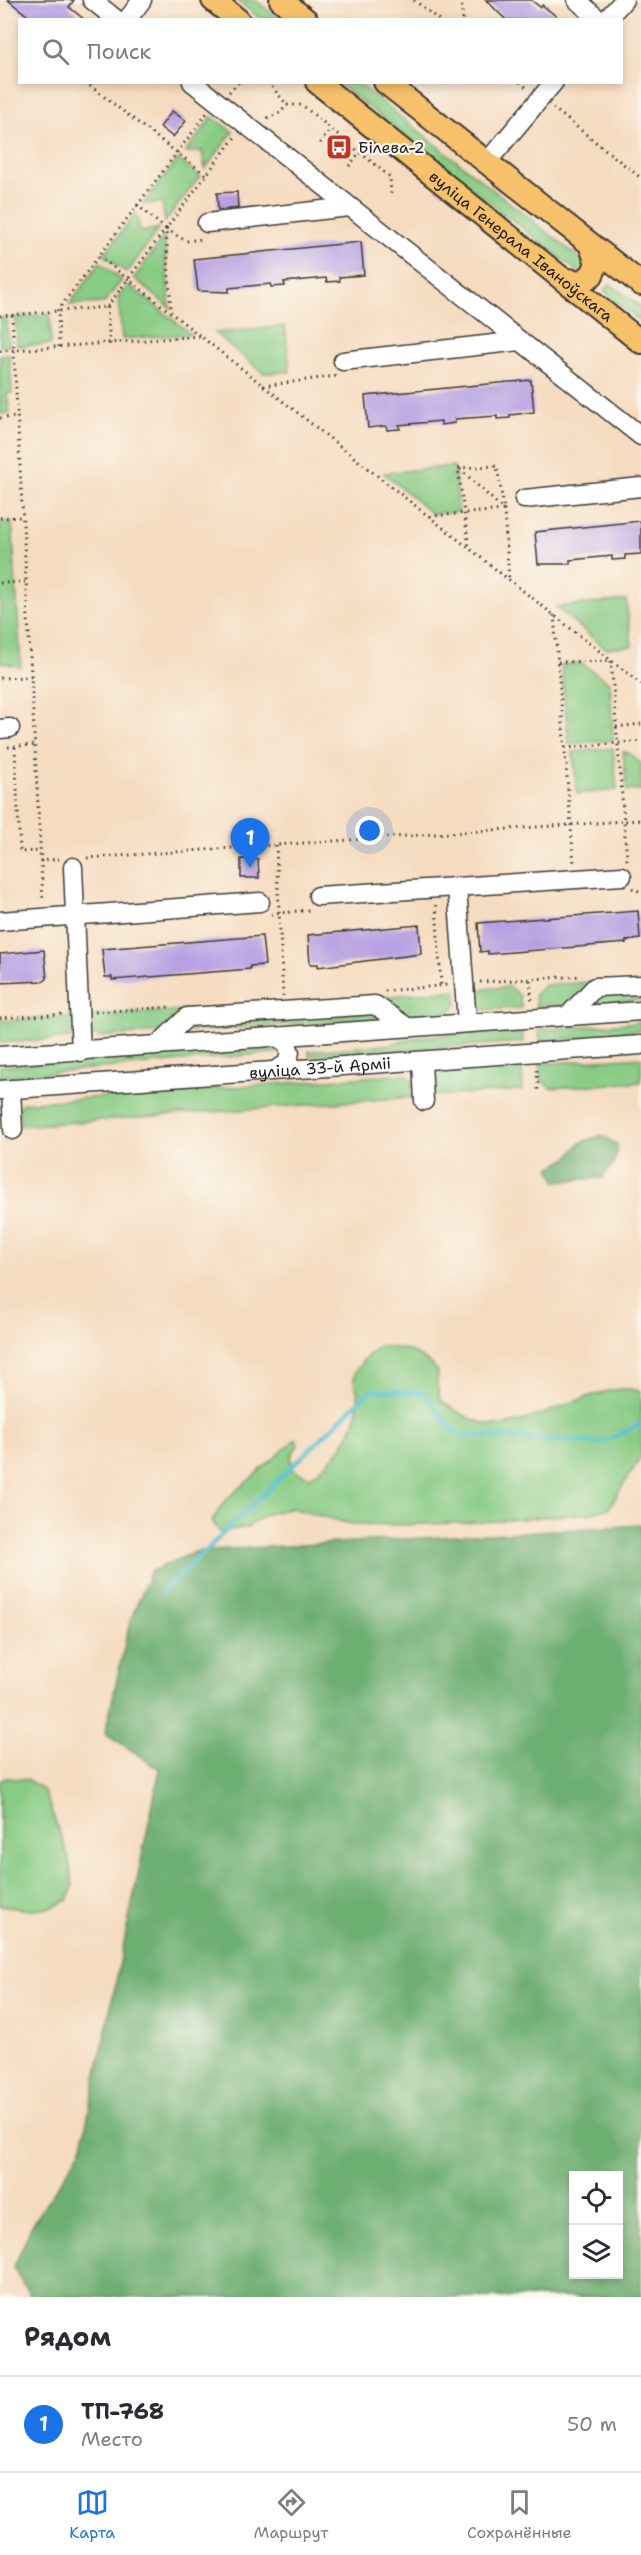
<!DOCTYPE html>
<html lang="ru">
<head>
<meta charset="utf-8">
<style>
  :root { --surface:#fff; --page:#f7f7f7; --text:#2b2b33; --muted:#7c7c81; --line:#e1e1e2; --accent:#1a73e8 }
  body { margin:0; font-family:"Shantell Sans",sans-serif; background:var(--page); color:var(--text) }
  .controls { position:absolute; right:18px; bottom:18px; display:grid; overflow:hidden; border-radius:0px; box-shadow:0 3px 9px #0003 }
  .controls button { width:54px; height:54px; display:grid; place-items:center; padding:0; border:0; border-bottom:2px solid var(--line); background:var(--surface); color:var(--text); font:30px sans-serif }
  .you { position:absolute; left:370px; top:831px; width:21px; height:21px; margin:-15px; border:4px solid #fff; border-radius:50%; background:#1a73e8; box-shadow:0 0 0 9px #1a73e833 }
  .badge { display:grid; place-items:center; width:39px; height:39px; border-radius:50%; background:var(--accent); color:#fff; font-size:20px; font-weight:700 }
  .pin { position:absolute; translate:-50% -50px; filter:drop-shadow(0 2px 3px #0008) }
  .pin::after { content:''; position:absolute; top:32px; width:21px; height:18px; background:inherit; clip-path:polygon(0 0,100% 0,50% 100%) }
  .list { margin:0; padding:0; list-style:none }
  h2 { display:flex; justify-content:space-between; align-items:center; height:78px; margin:0; padding:0 24px; font-size:26px }
  h2 small { font-size:20px; font-weight:400; color:var(--muted) }
  .list li { display:grid; grid-template-columns:39px 1fr auto; gap:18px; align-items:center; box-sizing:border-box; height:96px; padding:0 24px; border-top:2px solid var(--line) }
  .list b { display:block; font-size:22px; white-space:nowrap }
  .list p { margin:0; font-size:20px; white-space:nowrap; color:var(--muted) }
  .list em { font-size:20px; font-style:normal; color:var(--muted) }
  .icon { flex:none; width:33px; height:33px; fill:none; stroke:currentColor; stroke-width:2; stroke-linecap:round; stroke-linejoin:round }
  .map { position:relative; flex:none; width:641px; height:2297px; overflow:hidden }
  .search { position:absolute; background:var(--surface); box-shadow:0 3px 9px #0003; left:18px; right:18px; top:18px; height:66px; display:flex; align-items:center; gap:15px; box-sizing:border-box; padding:0 21px; border-radius:0px; color:var(--muted); font-size:22px }
  .sheet { height:174px; background:var(--surface) }
  nav { display:flex; justify-content:space-around; align-items:center; box-sizing:border-box; height:84px; border-top:2px solid var(--line); background:var(--surface); font-size:16px; color:var(--muted) }
  nav a { display:grid; justify-items:center; gap:3px }
  nav .on { color:var(--accent) }
  .map>svg:first-child { display:block }
  .green { fill:#88cb84; stroke:#527450; stroke-width:1.5 }
  .forest { fill:#6eaf72; stroke:#456647; stroke-width:1.5; fill-rule:evenodd }
  .lines { fill:none; stroke-linecap:round; stroke-linejoin:round }
  .stream { stroke:#57c1d2; stroke-width:4.5 }
  .building { fill:#b69fe2 }
  .minor-casing { stroke:#3d3934; stroke-width:21 }
  .major-casing { stroke:#3d3934; stroke-width:26 }
  .path { stroke:#3d3934; stroke-width:3; stroke-dasharray:1.5 4.5; stroke-linecap:butt }
  .minor { stroke:#fff; stroke-width:18 }
  .major { stroke:#f6c16b; stroke-width:22 }
  .labels { text-anchor:middle; dominant-baseline:central; stroke-width:4.5; stroke-linejoin:round; paint-order:stroke }
  .poi-label { font-size:16px; fill:#1c1c1c; stroke:#fbf7ec; text-anchor:start }
  .street-label { font-size:16px; fill:#1c1c1c; stroke:#fbf7ec }
</style>
</head>
<body>
<div class="map">
<svg width="641" height="2297" viewBox="0 0 641 2297">
  <rect width="100%" height="100%" fill="#fbf7ec"/>
  <filter id="ink" filterUnits="userSpaceOnUse"><feTurbulence type="fractalNoise" baseFrequency=".0167" numOctaves="2"/><feDisplacementMap in="SourceGraphic" scale="12" xChannelSelector="R" yChannelSelector="G"/><feConvolveMatrix kernelMatrix="1 2 1 2 8 2 1 2 1" color-interpolation-filters="sRGB"/></filter>
  <filter id="wash" filterUnits="userSpaceOnUse"><feTurbulence type="fractalNoise" baseFrequency=".008" numOctaves="4" result="noise"/><feDisplacementMap in="SourceGraphic" scale="24" xChannelSelector="R" yChannelSelector="G"/><feGaussianBlur stdDeviation="1.35" result="paint"/><feColorMatrix in="noise" values="0 0 0 0 0 0 0 0 0 0 0 0 0 0 0 0 0 1.4 0 .05"/><feComposite in="paint" operator="in"/></filter>
  <g filter="url(#wash)">
    <rect width="100%" height="100%" fill="#f5dbbf"/>
    <g class="green">
      <polygon points="236,0 255,0 279,19 261,19"/>
      <polygon points="338,83 358,83 586,263 586,269 578,272"/>
      <polygon points="212,117 233,132 205,169 202,151 185,153"/>
      <polygon points="178,159 200,176 165,222 162,203 143,204"/>
      <polygon points="136,213 141,232 159,228 127,273 104,255"/>
      <polygon points="164,237 170,308 134,278"/>
      <polygon points="100,262 122,280 104,303 69,305"/>
      <polygon points="610,284 641,307 641,322 608,295 604,290"/>
      <polygon points="129,285 191,334 122,339 118,297"/>
      <polygon points="50,315 51,344 17,346 16,317"/>
      <polygon points="0,318 6,318 9,346 0,346"/>
      <polygon points="285,326 290,372 263,373 215,333"/>
      <polygon points="9,354 12,393 7,394 10,413 0,414 0,355"/>
      <polygon points="454,466 459,512 432,514 384,473"/>
      <polygon points="0,522 12,522 21,667 0,662"/>
      <polygon points="626,600 632,646 605,648 556,607"/>
      <polygon points="581,663 610,683 613,740 569,744 561,665"/>
      <polygon points="613,748 617,790 577,794 573,752"/>
      <polygon points="623,752 627,752 641,763 641,790 627,791"/>
      <polygon points="593,982 572,1005 536,1006 535,994 545,985"/>
      <polygon points="510,987 520,996 521,1008 482,1010 473,1004 471,990"/>
      <polygon points="456,990 457,1004 450,1012 396,1016 376,997"/>
      <polygon points="641,993 641,1000 587,1004 595,996"/>
      <polygon points="187,1010 164,1032 97,1037 91,1032 89,1016"/>
      <polygon points="376,1012 385,1018 178,1032 187,1024"/>
      <polygon points="74,1016 76,1029 71,1038 0,1043 0,1021"/>
      <polygon points="641,1022 641,1030 611,1036 540,1041 539,1030"/>
      <polygon points="522,1030 523,1042 309,1056 309,1051 385,1045 426,1036"/>
      <polygon points="282,1047 283,1052 0,1077 0,1066"/>
      <polygon points="641,1057 641,1082 551,1088 541,1080 540,1064"/>
      <polygon points="522,1066 523,1090 432,1096 431,1073"/>
      <polygon points="406,1074 412,1080 414,1097 21,1126 18,1110 22,1103"/>
      <path d="M379,1346c30,2 37,5 59,25l-1,14 3,15c16,11 33,23 53,25 39,3 115,-49 148,-33v64l-32,52 -17,5 -110,9 -82,3 -49,-1 -60,-16 -25,6 -18,13 -28,5 -8,-11 13,-20 71,-62 2,6 -7,11 1,14 18,7c25,-16 50,-49 48,-80 0,-6 -4,-13 -4,-18 1,-14 16,-25 25,-33z"/>
      <path d="M6,1778l23,2 15,11 24,64 5,31 -5,14c-26,14 -40,11 -68,5v-124z"/>
    </g>
    <g class="forest">
      <polygon points="601,1135 618,1145 614,1163 602,1178 556,1181 550,1168 568,1158 580,1143"/>
      <path d="M641,1525v772h-610l-17,-30 17,-40 50,-77 79,-381 -55,-36 25,-112 21,-50 46,-20zM574,2176h44v98h-44z"/>
    </g>
    <g class="lines">
      <polyline class="stream" points="162,1593 371,1390 423,1393 458,1435 601,1443 641,1424"/>
    </g>
    <g id="blocks">
      <g class="building">
        <polygon points="8,0 74,0 69,7 85,20 33,20"/>
        <polygon points="486,0 531,0 540,7 542,5 561,20 506,20"/>
        <polygon points="172,111 186,121 173,137 160,127"/>
        <polygon points="237,192 238,208 218,210 217,193"/>
        <polygon points="361,242 364,275 339,277 340,281 327,282 326,278 284,282 285,286 271,287 271,284 229,288 229,292 198,291 194,259"/>
        <polygon points="531,380 534,412 510,415 510,418 497,419 497,416 455,419 455,423 441,425 441,421 399,425 400,429 387,430 386,426 368,428 365,396"/>
        <polygon points="641,521 641,554 625,555 625,559 612,560 612,556 570,560 570,564 538,564 535,532"/>
        <polygon points="241,859 258,859 259,878 241,878"/>
        <polygon points="638,911 640,939 626,941 626,943 488,954 488,951 480,952 478,923"/>
        <polygon points="419,925 421,954 318,967 318,964 310,964 308,935"/>
        <polygon points="262,936 265,965 250,966 250,969 112,980 112,977 105,977 102,949"/>
        <polygon points="44,950 47,979 44,981 0,983 0,954"/>
      </g>
    </g>
  </g>
  <g filter="url(#ink)">
    <use href="#blocks" fill-opacity="0" stroke="#3d3934" stroke-width="1.5"/>
    <g class="lines">
      <g class="minor-casing">
        <g id="minor">
          <polyline points="92,0 117,20"/>
          <polyline points="577,0 599,20"/>
          <polyline points="127,20 142,0"/>
          <polyline points="606,20 624,0"/>
          <polyline points="192,82 641,436"/>
          <polyline points="487,162 554,82"/>
          <polyline points="207,223 349,207"/>
          <polyline points="343,361 520,341"/>
          <polyline points="524,499 641,487"/>
          <polyline points="0,729 10,728"/>
          <polyline points="73,867 81,1052"/>
          <polyline points="457,887 467,1023"/>
          <polyline points="318,896 622,876"/>
          <polyline points="0,921 260,902"/>
          <polyline points="568,1016 595,987 641,985"/>
          <polyline points="275,1038 286,1042 290,1052 287,1064 276,1070"/>
          <polyline points="157,1046 187,1017 375,1005 407,1027"/>
          <polyline points="0,1056 641,1011"/>
          <polyline points="422,1062 424,1101"/>
          <polyline points="11,1089 13,1130"/>
          <path id="s1" d="M0,1090l641,-45"/>
        </g>
      </g>
      <g class="major-casing">
        <g id="major">
          <polyline points="213,0 238,20"/>
          <polyline points="281,0 306,20"/>
          <path id="s2" d="M317,82l324,260"/>
          <polyline points="385,82 641,284"/>
          <polyline points="563,279 581,282 592,275 597,263 590,244"/>
        </g>
      </g>
      <g class="path">
        <polyline points="414,0 439,20"/>
        <polyline points="461,0 463,20"/>
        <polyline points="85,82 206,175"/>
        <polyline points="268,82 287,105 302,105 390,177 391,198"/>
        <polyline points="520,82 527,88"/>
        <polyline points="229,92 239,82"/>
        <polyline points="553,108 641,178"/>
        <polyline points="267,118 280,113 287,105"/>
        <polyline points="320,143 331,129"/>
        <polyline points="349,166 360,152"/>
        <polyline points="137,205 166,229 171,312"/>
        <polyline points="166,229 186,241 202,239"/>
        <polyline points="99,256 641,684"/>
        <polyline points="107,307 110,345"/>
        <polyline points="12,315 43,901"/>
        <polyline points="0,316 107,307 235,137"/>
        <polyline points="59,347 58,310 207,113"/>
        <polyline points="0,351 201,336"/>
        <polyline points="263,386 336,376"/>
        <polyline points="0,418 18,417"/>
        <polyline points="460,469 504,510 509,580"/>
        <polyline points="430,516 504,510 497,466 458,468 469,548"/>
        <polyline points="0,518 22,517"/>
        <polyline points="0,583 25,582"/>
        <polyline points="554,615 574,864"/>
        <polyline points="611,661 624,821 641,820"/>
        <polyline points="558,662 609,661"/>
        <polyline points="0,678 31,677"/>
        <polyline points="616,727 641,724"/>
        <polyline points="8,747 34,745"/>
        <polyline points="15,747 20,852 40,851"/>
        <polyline points="565,748 641,741"/>
        <polyline points="276,845 283,996"/>
        <polyline points="87,858 624,821 627,861"/>
        <polyline points="40,861 59,859"/>
        <polyline points="632,888 641,892"/>
        <polyline points="436,905 441,986"/>
        <polyline points="271,914 309,910"/>
        <polyline points="530,980 532,1002"/>
        <polyline points="480,982 582,976"/>
        <polyline points="385,991 447,985"/>
        <polyline points="95,1012 172,1007"/>
        <polyline points="0,1018 64,1014"/>
        <polyline points="537,1070 538,1092"/>
      </g>
      <use href="#minor" class="minor"/>
      <use href="#major" class="major"/>
    </g>
  </g>
  <defs>
    <g id="bus-square" transform="scale(1.35)"><rect x="-9" y="-9" width="18" height="18" rx="4" fill="#c8321e" stroke="#fbf7ec"/><path d="M-5-6H5V4H4V6H2V4H-2V6H-4V4H-5ZM-3.5-4V0h7V-4ZM-3.5 1.2v1.5H-2V1.2ZM2 1.2v1.5H3.5V1.2Z" fill="#fff"/></g>
  </defs>
  <g fill-rule="evenodd">
    <use href="#bus-square" x="339" y="147"/>
  </g>
  <g class="labels">
    <g class="poi-label">
      <text x="358" y="147">Білева-2</text>
    </g>
    <g class="street-label">
      <text stroke="none"><textPath href="#s2" startOffset="262">вуліца Генерала Іваноўскага</textPath></text>
      <text stroke="none"><textPath href="#s1" startOffset="321">вуліца 33-й Арміі</textPath></text>
    </g>
  </g>
</svg>
<div class="controls">
<button><svg class="icon" aria-label="locate" viewBox="0 0 24 24"><circle cx="12" cy="12" r="6"/><path d="M12 2v4M12 18v4M2 12h4M18 12h4"/></svg></button>
<button><svg class="icon" aria-label="layers" viewBox="0 0 24 24"><path d="M12 4l9 5-9 5-9-5zM3 14l9 5 9-5"/></svg></button>
</div>
<div class="you"></div>
<div class="pin badge" style="left:250px;top:868px">1</div>
<div class="search"><svg class="icon" aria-label="search" viewBox="0 0 24 24"><circle cx="10" cy="10" r="6"/><path d="M15 15l6 6"/></svg>Поиск</div>
</div>
<section class="sheet">
<h2>Рядом<small></small></h2>
<ul class="list">
<li><span class="badge">1</span><div><b>ТП-768</b><p>Место</p></div><em>50 m</em></li>
</ul>
</section>
<nav>
<a class="on"><svg class="icon" aria-label="map" viewBox="0 0 24 24"><path d="M3 6l6-2 6 2 6-2v14l-6 2-6-2-6 2zM9 4v14M15 6v14"/></svg>Карта</a>
<a><svg class="icon" aria-label="directions" viewBox="0 0 24 24"><path d="M12 3l9 9-9 9-9-9zM9 14v-3h6M13 9l2 2-2 2"/></svg>Маршрут</a>
<a><svg class="icon" aria-label="saved" viewBox="0 0 24 24"><path d="M7 4h10v16l-5-4-5 4z"/></svg>Сохранённые</a>
</nav>
</body>
</html>
